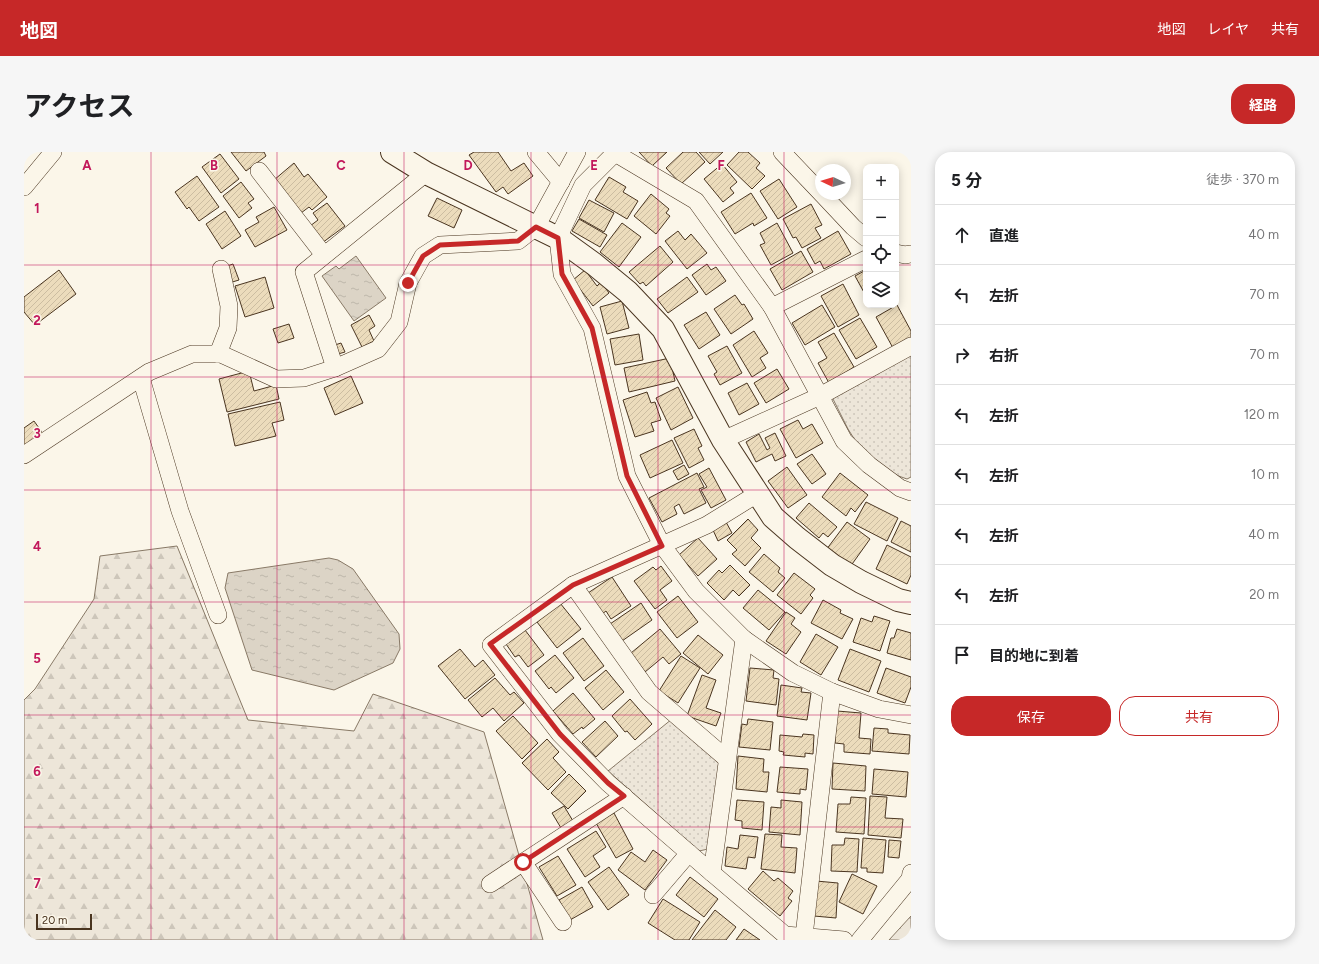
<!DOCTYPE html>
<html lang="ja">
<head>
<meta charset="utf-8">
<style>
  :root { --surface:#fff; --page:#f6f6f6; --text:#202124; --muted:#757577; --line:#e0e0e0; --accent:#c62828 }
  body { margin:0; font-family:Figtree,"Noto Sans JP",sans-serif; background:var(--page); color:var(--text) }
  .controls { position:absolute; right:12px; top:12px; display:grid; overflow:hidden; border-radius:8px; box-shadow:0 2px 10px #0003 }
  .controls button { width:36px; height:36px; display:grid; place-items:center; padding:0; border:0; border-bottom:1px solid var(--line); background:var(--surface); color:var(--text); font:20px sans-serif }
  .compass { position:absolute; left:791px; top:12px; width:36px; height:36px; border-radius:50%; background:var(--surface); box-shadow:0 2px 10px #0003; rotate:274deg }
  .scale { position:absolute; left:12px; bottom:10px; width:56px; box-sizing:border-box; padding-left:4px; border:2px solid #4a3520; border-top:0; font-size:11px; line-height:14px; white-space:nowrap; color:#4a3520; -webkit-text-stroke:3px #fbf6e9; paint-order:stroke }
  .stop { position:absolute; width:12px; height:12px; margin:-9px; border:3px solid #c62828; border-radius:50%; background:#fff }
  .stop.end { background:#c62828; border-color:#fff; box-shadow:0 1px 4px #0008 }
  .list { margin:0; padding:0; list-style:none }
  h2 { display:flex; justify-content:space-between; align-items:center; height:52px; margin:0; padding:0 16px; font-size:17px }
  h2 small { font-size:13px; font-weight:400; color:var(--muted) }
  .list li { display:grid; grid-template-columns:26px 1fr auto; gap:12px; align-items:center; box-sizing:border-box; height:60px; padding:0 16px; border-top:1px solid var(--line) }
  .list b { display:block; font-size:15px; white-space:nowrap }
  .list em { font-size:13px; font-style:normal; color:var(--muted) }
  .actions { display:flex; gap:8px; padding:12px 16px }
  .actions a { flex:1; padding:9px 0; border:1px solid var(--accent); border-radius:16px; text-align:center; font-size:14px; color:var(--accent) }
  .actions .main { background:var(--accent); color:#fff }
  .icon { flex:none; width:22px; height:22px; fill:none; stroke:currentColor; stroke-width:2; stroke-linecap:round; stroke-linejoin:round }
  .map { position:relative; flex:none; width:887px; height:788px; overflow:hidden; border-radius:16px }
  header { display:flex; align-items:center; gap:24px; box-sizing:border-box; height:56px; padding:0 20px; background:var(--accent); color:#fff }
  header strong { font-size:19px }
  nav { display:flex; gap:22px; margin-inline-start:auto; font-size:14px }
  .intro { display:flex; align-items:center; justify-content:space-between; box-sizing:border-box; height:96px; padding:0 24px }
  h1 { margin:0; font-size:28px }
  .button { padding:10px 18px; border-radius:16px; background:var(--accent); color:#fff; font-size:14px; font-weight:700 }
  main { display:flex; gap:24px; padding:0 24px }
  aside { flex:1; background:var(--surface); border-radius:16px; box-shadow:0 2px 10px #0003 }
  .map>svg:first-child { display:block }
  .grass { fill:url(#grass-dots); stroke:#887966 }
  .forest { fill:url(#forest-firs); stroke:#887966 }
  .water { fill:url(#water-ripples); stroke:#887966 }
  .building { fill:url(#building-hatch); stroke:#4a3520 }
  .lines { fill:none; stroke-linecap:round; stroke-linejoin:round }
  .street-casing { stroke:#4a3520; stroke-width:18 }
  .secondary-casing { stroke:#4a3520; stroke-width:24 }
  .street { stroke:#fbf6e9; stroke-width:17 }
  .secondary { stroke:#fbf6e9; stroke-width:22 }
  .route { stroke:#c62828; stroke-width:5 }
  .grid { fill:none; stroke:#c2185b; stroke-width:1; stroke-opacity:0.55 }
  .grid-label { font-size:13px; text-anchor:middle; font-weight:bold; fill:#c2185b; stroke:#fbf6e9; stroke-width:3; stroke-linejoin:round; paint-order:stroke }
</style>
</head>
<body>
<header>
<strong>地図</strong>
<nav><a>地図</a><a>レイヤ</a><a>共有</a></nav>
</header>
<div class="intro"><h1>アクセス</h1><a class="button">経路</a></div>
<main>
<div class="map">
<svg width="887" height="788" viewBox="0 0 887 788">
  <defs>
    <pattern id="grass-dots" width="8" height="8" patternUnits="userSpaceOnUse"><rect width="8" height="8" fill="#ede6d9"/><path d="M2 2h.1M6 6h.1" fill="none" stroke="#cdc6ba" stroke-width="1.8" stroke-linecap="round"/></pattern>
    <pattern id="forest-firs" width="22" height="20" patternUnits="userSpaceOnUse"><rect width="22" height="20" fill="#ede6d9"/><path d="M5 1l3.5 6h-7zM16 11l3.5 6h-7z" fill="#cdc6ba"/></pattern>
    <pattern id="water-ripples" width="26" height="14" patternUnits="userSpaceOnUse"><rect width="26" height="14" fill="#dcd4c6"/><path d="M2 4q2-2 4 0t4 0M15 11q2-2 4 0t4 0" fill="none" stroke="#beb7aa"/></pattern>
    <pattern id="building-hatch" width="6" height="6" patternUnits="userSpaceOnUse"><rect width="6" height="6" fill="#ecdcbc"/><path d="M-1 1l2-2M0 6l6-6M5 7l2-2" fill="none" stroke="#ccbda1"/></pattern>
  </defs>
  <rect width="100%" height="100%" fill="#fbf6e9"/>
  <g class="grass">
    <polygon points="887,203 887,325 883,327 869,322 836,296 824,277 808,245"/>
    <polygon points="648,567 697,613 684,697 675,699 584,619"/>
  </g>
  <g class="forest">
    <polygon points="153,394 224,568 330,579 349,542 460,580 519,788 0,788 0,548 11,537 70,447 76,404"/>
    <polygon points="887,764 887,788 865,788"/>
  </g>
  <g class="water">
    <polygon points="332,104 362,146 330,169 298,124 312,114 315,117"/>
    <polygon points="305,406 314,408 329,417 375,482 376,497 369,511 310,538 228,518 201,436 204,421"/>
  </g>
  <g class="building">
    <polygon points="207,0 240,0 242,4 222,19"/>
    <polygon points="450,0 474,0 487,19 500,11 509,24 484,42 479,35 472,40 445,3"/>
    <polygon points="615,0 643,0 628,14"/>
    <polygon points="659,0 672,0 681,10 657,32 642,16"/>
    <polygon points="675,0 699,0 686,12"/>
    <polygon points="715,0 724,0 736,11 732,16 741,24 728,37 703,13"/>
    <polygon points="196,2 215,27 197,41 178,15"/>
    <polygon points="270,11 280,25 284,22 303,45 288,58 285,55 277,61 250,28"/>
    <polygon points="698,12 713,30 706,36 710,41 699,50 680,27"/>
    <polygon points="173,24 195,55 175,69 165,55 163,57 151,40"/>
    <polygon points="585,25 602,35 599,40 614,49 603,67 571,48"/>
    <polygon points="755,27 773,55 754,67 736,39"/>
    <polygon points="217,30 230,47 224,51 228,56 215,66 199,44"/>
    <polygon points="727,41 743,66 730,74 729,71 711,82 697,60"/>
    <polygon points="627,42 645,57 642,61 646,64 632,82 610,64"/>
    <polygon points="413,46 438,58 430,76 404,64"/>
    <polygon points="565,48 590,61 580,80 555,66"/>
    <polygon points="303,51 321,74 298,91 286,74 294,68 289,61"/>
    <polygon points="787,52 798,73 791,76 797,86 778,96 772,85 769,86 759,67"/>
    <polygon points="250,55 263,78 231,95 221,78 235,70 232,65"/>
    <polygon points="201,59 217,84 198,97 182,72"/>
    <polygon points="555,67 583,83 576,95 548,79"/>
    <polygon points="598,71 617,85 595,115 576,100"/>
    <polygon points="753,71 769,101 747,113 736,93 741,91 736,81"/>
    <polygon points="654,79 661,88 667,82 683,101 663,117 641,89"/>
    <polygon points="814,79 827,102 800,117 796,109 791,112 783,97"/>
    <polygon points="636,94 649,110 622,134 619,130 616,132 605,120"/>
    <polygon points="777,99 789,120 758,138 746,117"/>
    <polygon points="209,112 215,128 205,131 200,115"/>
    <polygon points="683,112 687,118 692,115 702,129 682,143 668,123"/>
    <polygon points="35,118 52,142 11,173 0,160 0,145"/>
    <polygon points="561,118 573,134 577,130 585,141 569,154 549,128"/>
    <polygon points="842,118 842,144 831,124"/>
    <polygon points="241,125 250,156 221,165 211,134"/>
    <polygon points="663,125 674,140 644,161 633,147"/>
    <polygon points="819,132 835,163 814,175 797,144"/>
    <polygon points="711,143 718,153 720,152 729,167 707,182 690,157"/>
    <polygon points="598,149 605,176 583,182 576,155"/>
    <polygon points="798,153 811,175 781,193 768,171"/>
    <polygon points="873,153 887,179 887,186 869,196 852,165"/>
    <polygon points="682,160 696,183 675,197 660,173"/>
    <polygon points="345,163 351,174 345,178 350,189 338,195 327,173"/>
    <polygon points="836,166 853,195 832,207 815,178"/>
    <polygon points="265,172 270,186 254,191 249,177"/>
    <polygon points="730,179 744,201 736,206 742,216 728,225 709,193"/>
    <polygon points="810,181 830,215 805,231 794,211 803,206 794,190"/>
    <polygon points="615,182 619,208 591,213 586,187"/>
    <polygon points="317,191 321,200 314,202 311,193"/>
    <polygon points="703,194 718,221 696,233 690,222 693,220 684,204"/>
    <polygon points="646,206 651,229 605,240 600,216"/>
    <polygon points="753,217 765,237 742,251 730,231"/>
    <polygon points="225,219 230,239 252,233 255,247 203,260 195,227"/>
    <polygon points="327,224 339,251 311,263 300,236"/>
    <polygon points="723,231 735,252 715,263 704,241"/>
    <polygon points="654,235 669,266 647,278 632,246"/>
    <polygon points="623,240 627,251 631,250 637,268 627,271 630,279 611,285 599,248"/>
    <polygon points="256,250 260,268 248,271 252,284 211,294 204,262"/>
    <polygon points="774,268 779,277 788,272 799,291 772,306 756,277"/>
    <polygon points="10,269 20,283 0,297 0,276"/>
    <polygon points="670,277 678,294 674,296 680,308 665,316 650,286"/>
    <polygon points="751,281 762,304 751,309 748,302 732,310 722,290 735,282 743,298 746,296 741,286"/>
    <polygon points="648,288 659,311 626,326 616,303"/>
    <polygon points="788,302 802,322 788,332 773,312"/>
    <polygon points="660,313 665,322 654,328 649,319"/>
    <polygon points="763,315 783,343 764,356 744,329"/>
    <polygon points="685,316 702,348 687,356 677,338 683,335 675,322"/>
    <polygon points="673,321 680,335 675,337 682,351 660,362 655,352 650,355 653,362 638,370 625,346"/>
    <polygon points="816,321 844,343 831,360 827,356 822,364 798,345"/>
    <polygon points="842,350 874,366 863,389 830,372"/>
    <polygon points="785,351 813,375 804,385 799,381 795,386 772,366"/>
    <polygon points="724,367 734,378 727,386 737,396 721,414 708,402 713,398 703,388"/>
    <polygon points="877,369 887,374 887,400 867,390"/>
    <polygon points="702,370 708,381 694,389 689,378"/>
    <polygon points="823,370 846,387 826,415 802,398"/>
    <polygon points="674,386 693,407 674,424 655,403"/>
    <polygon points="863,393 887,405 887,423 883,432 852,417"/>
    <polygon points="740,402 756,416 754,420 761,426 749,440 725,420"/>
    <polygon points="706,413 726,433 715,444 709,438 700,448 683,431 695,418 698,421"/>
    <polygon points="637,414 648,429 636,438 643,448 631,457 610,429 629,415 632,418"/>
    <polygon points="770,421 791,437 786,443 789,446 777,462 753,443"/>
    <polygon points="588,425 607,454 587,467 582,459 578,462 564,441"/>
    <polygon points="734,438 761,460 745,478 719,456"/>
    <polygon points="654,444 674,470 653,486 633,460"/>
    <polygon points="799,448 817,458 816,461 829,467 818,487 787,471"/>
    <polygon points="536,451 557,477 533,496 513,470"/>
    <polygon points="617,451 628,468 598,489 586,472"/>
    <polygon points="762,460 771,466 767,472 777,480 762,502 742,489"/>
    <polygon points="850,464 866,469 856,499 829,490 837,466 848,470"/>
    <polygon points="636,477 657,502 645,512 639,505 621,520 607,501"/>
    <polygon points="873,477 887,481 887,508 863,501 867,486 870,486"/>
    <polygon points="501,478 520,503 504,515 495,503 491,505 482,492"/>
    <polygon points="792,482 814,495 797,523 776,510"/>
    <polygon points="674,483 699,503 684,522 659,501"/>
    <polygon points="559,486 580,514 560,529 539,501"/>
    <polygon points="436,497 451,515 459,508 471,523 441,547 414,514"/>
    <polygon points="826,497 857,509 845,540 814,528"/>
    <polygon points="531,503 550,526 532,541 527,535 525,537 511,519"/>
    <polygon points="657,504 676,516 654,551 635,539"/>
    <polygon points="726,516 750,518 749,526 755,527 752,553 722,549"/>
    <polygon points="862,516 887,525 887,535 881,551 853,541"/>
    <polygon points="582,518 600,540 579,558 561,536"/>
    <polygon points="678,523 692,528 682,556 697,561 692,574 663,564"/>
    <polygon points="471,526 486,543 490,540 500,551 480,569 469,556 458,565 444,548"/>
    <polygon points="757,533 778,536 777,540 787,541 783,568 753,564"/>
    <polygon points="549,541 571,567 559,577 558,575 549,582 529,559"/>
    <polygon points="606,547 628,572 611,588 603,579 601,580 588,564"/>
    <polygon points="813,559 837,561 835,586 847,587 846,602 820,600 820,592 811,591"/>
    <polygon points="489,564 514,591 498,607 472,579"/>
    <polygon points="724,567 749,570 746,598 715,595 718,572 723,573"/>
    <polygon points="581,569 594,584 572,605 558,590"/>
    <polygon points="850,576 864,577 864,581 886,583 885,602 848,599"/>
    <polygon points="779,582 790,583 789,602 781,601 781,605 759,603 760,600 755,599 756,583 778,585"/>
    <polygon points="523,587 535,600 529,606 542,620 524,638 498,611"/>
    <polygon points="714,604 740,607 739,620 745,620 743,640 712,637"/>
    <polygon points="809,611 842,614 841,639 808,637"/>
    <polygon points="756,615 784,617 782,638 776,637 776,642 753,640"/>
    <polygon points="850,617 884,620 882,645 848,642"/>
    <polygon points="545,622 562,639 544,657 527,641"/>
    <polygon points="846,644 863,645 861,666 879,667 877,686 844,683"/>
    <polygon points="827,645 842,646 840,682 812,680 814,652 826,652"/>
    <polygon points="713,648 740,650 738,678 718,676 718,669 711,668"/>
    <polygon points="757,648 778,650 776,683 745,680 747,655 757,656"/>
    <polygon points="540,654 549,669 537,676 528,661"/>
    <polygon points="590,661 609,697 592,706 572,671"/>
    <polygon points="572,679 582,695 569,704 576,715 561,725 543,697"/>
    <polygon points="741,682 758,683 757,695 773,696 771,721 737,717"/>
    <polygon points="716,683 734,685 731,706 724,705 722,717 701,714 703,695 714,697"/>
    <polygon points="821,686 835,687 833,720 807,719 808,693 820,693"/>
    <polygon points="839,686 862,688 859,721 843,720 843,716 837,716"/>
    <polygon points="865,688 877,689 875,706 864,705"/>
    <polygon points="629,698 643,708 621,738 594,718 607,700 621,710"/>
    <polygon points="534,704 552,733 533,744 515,715"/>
    <polygon points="585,715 605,743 584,758 564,730"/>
    <polygon points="739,719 750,729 754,726 769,739 764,746 768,749 756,764 724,737"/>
    <polygon points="828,722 853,734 839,762 815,750"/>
    <polygon points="666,725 694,747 680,765 652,743"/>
    <polygon points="792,729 814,731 812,766 790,764"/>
    <polygon points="558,735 569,755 546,768 535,748"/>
    <polygon points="639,747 676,770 665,788 651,788 624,771"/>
    <polygon points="691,758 712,775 702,788 668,788"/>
    <polygon points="720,777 736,788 712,788"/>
  </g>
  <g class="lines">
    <g class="street-casing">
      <g id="street">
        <polyline points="512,0 537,30"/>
        <polyline points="592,0 559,33 534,86 538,122 568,176 603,324 638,393 672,439 720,487 769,521 808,540 855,557 887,563"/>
        <polyline points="758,0 797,41"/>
        <polyline points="591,1 672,49 748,155 842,107"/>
        <polyline points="235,19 300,103"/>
        <polyline points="0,35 29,0"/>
        <polyline points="798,42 829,75 842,86"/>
        <polyline points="872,101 881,103 887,102"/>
        <polyline points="748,155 820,289 845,313 876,336 887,340"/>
        <polyline points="194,202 204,176 205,154 197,117"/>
        <polyline points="311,216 280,120 402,21"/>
        <polyline points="117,226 156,359 194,463"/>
        <polyline points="699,288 796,244 887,194"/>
        <polyline points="0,303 125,220 168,202 197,202 252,227 280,226 311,216 354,197 375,170 384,131 399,104 416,93 494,89 512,75 553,0"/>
        <polyline points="549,433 467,493 536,582 584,631 688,721 720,487"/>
        <polyline points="703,607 625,540 549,433 683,373 733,342"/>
        <polyline points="499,710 539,770"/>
        <polyline points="688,721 761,783 820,788"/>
        <polyline points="466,732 600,644"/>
        <polyline points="629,743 665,701"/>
        <polyline points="780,784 808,540"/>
        <polyline points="836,788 886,727 887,721"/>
      </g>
    </g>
    <g class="secondary-casing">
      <polyline id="secondary" points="368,0 402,21 534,86 570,112 604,140 639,177 699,288 749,365 773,386 808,413 837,430 874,448 887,451"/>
    </g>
    <use href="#street" class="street"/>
    <use href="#secondary" class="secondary"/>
  </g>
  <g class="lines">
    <polyline class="route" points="384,131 399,104 416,93 494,89 512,75 534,86 538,122 568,176 603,324 638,394 549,433 466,492 536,582 584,631 600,644 499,710"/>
  </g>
  <path class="grid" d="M127,0v788M253,0v788M380,0v788M507,0v788M634,0v788M760,0v788M0,113h842M872,113h15M0,225h887M0,338h887M0,450h887M0,563h887M0,675h887"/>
  <g class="grid-label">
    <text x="63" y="18">A</text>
    <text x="190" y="18">B</text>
    <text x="317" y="18">C</text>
    <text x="444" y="18">D</text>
    <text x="570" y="18">E</text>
    <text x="697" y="18">F</text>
    <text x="13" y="61">1</text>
    <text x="13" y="173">2</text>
    <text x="13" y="286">3</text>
    <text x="13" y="399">4</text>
    <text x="13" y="511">5</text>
    <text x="13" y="624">6</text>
    <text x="13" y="736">7</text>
  </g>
</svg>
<div class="controls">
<button>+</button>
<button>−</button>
<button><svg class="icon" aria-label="locate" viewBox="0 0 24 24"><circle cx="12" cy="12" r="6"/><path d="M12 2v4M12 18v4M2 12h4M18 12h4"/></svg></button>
<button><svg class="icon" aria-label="layers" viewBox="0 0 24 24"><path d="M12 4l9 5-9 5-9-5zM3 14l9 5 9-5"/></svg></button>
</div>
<svg class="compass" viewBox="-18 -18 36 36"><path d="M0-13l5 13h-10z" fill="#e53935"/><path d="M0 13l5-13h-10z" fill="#757577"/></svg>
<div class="scale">20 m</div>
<div class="stop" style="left:499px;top:710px"></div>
<div class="stop end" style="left:384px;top:131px"></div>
</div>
<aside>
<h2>5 分<small>徒歩 · 370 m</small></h2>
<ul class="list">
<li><svg class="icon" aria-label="ahead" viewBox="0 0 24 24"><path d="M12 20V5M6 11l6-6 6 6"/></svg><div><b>直進</b></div><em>40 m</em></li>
<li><svg class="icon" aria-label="left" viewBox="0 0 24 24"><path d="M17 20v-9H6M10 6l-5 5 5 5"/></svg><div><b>左折</b></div><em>70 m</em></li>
<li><svg class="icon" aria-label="right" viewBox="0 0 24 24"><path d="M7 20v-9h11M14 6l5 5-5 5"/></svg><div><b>右折</b></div><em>70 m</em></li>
<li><svg class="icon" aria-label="left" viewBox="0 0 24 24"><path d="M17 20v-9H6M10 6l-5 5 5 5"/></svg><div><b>左折</b></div><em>120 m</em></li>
<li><svg class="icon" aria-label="left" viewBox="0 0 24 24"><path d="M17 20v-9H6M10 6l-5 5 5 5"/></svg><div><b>左折</b></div><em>10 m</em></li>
<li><svg class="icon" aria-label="left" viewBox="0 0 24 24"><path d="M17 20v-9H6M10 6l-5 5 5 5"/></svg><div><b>左折</b></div><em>40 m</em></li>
<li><svg class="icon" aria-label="left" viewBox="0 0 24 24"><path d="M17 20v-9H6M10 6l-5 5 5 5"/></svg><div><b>左折</b></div><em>20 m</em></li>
<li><svg class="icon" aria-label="arrive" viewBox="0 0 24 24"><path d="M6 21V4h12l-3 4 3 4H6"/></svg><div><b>目的地に到着</b></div></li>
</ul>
<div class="actions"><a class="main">保存</a><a>共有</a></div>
</aside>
</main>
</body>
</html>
